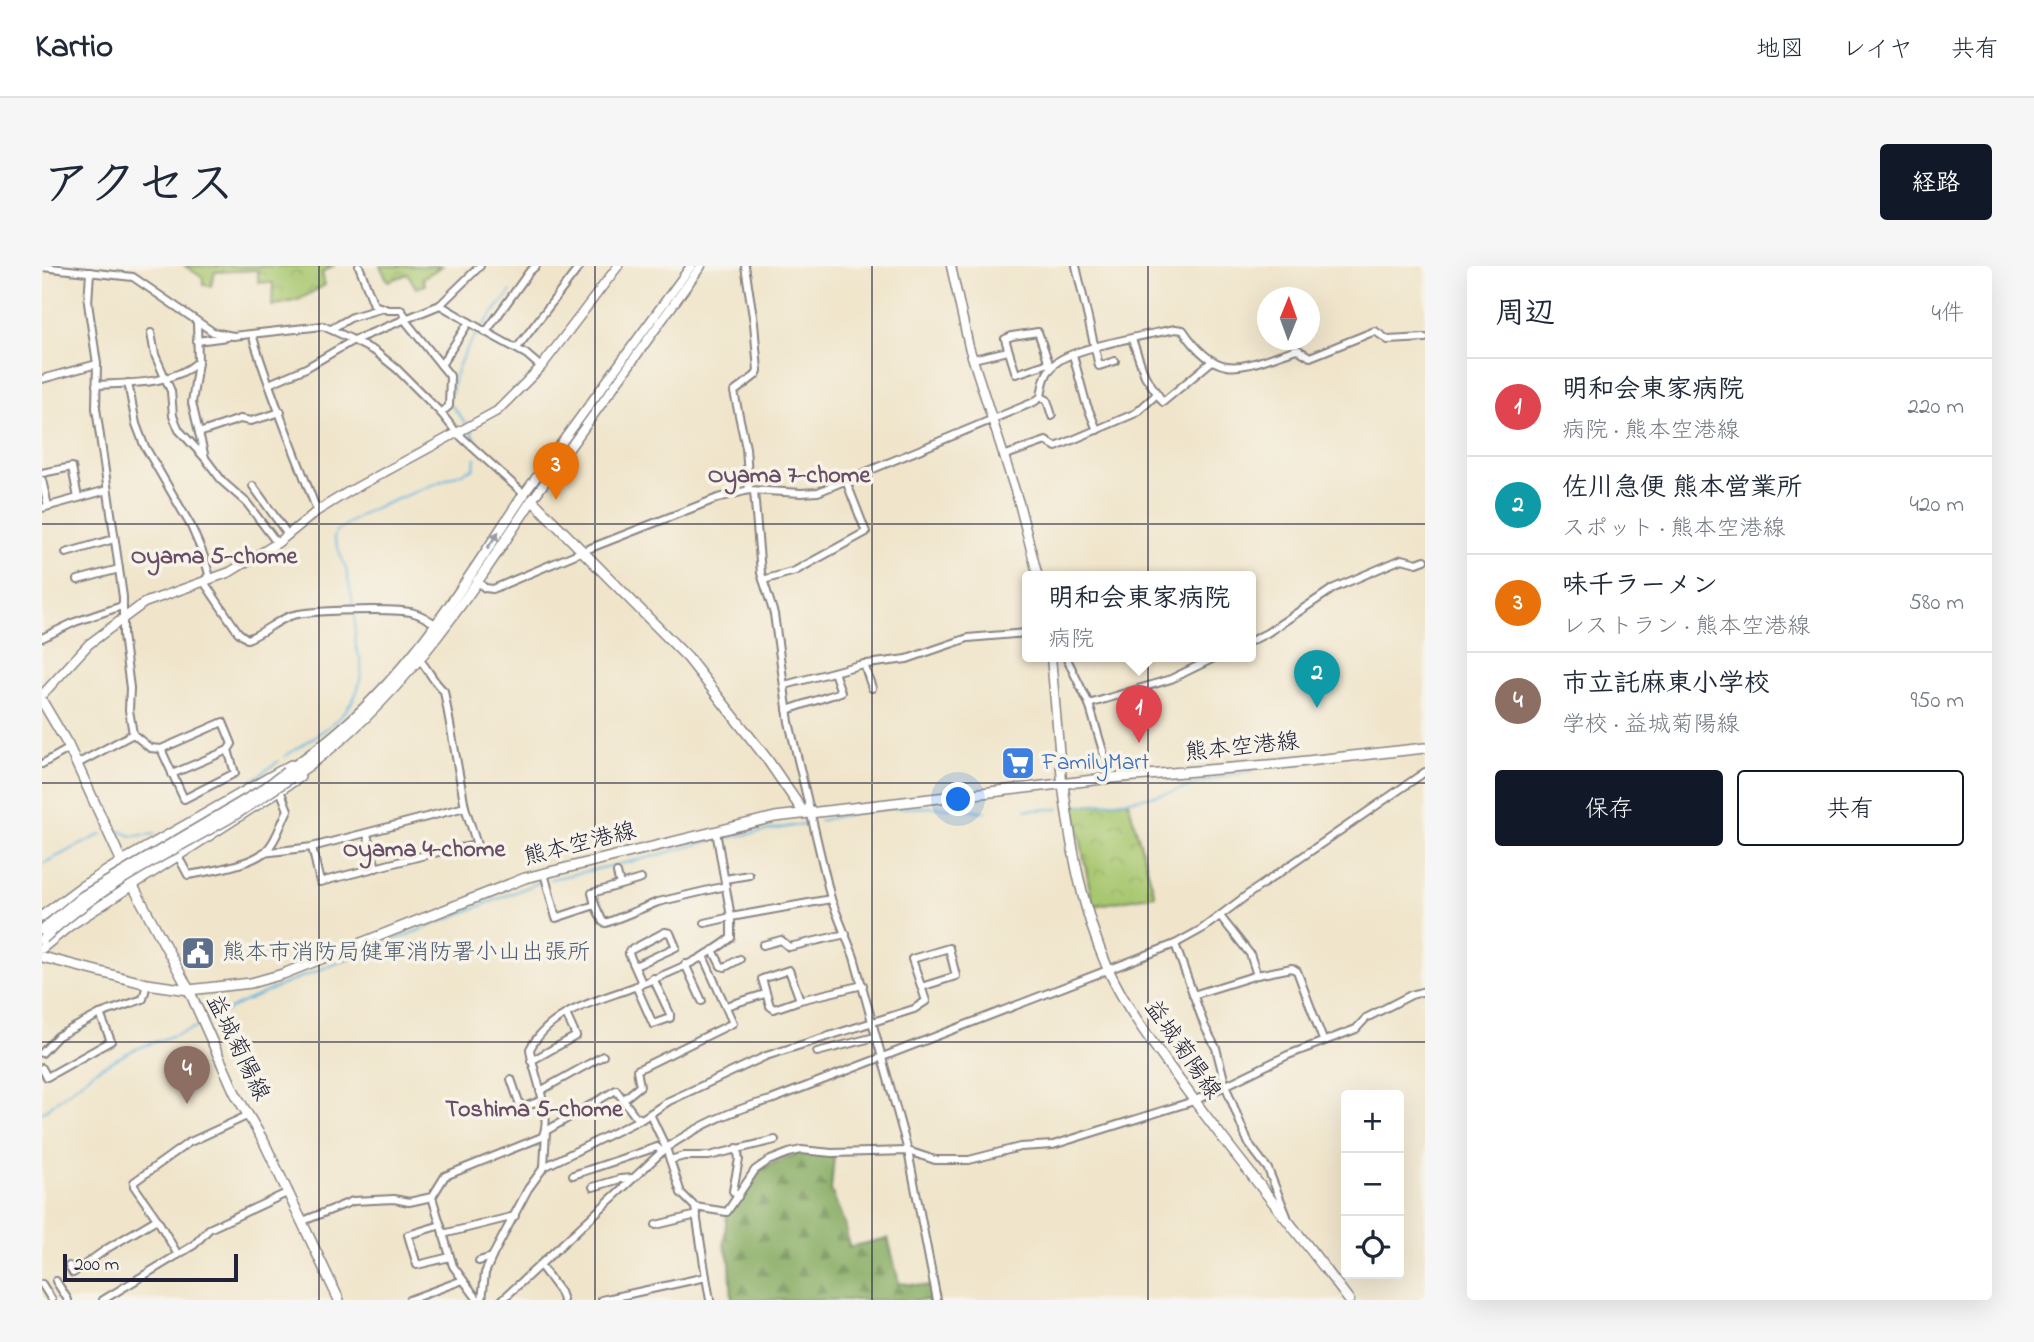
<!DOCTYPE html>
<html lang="ja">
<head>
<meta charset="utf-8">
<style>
  :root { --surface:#fff; --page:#f6f6f7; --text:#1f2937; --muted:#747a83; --line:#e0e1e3; --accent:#111827 }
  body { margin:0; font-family:"Indie Flower","Klee One",sans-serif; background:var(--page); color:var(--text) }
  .controls { position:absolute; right:21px; bottom:21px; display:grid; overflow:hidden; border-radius:7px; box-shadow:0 7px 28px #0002 }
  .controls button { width:63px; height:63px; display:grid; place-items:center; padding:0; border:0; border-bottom:2px solid var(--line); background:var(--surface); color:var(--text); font:35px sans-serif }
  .compass { position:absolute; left:1215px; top:21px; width:63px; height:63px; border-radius:50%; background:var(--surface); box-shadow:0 7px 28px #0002; rotate:1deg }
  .scale { position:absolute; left:21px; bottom:18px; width:175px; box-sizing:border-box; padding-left:7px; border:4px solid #22223b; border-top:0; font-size:19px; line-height:24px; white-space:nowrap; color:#22223b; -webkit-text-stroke:5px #f7f3e8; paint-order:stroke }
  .you { position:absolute; left:917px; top:534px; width:24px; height:24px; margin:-18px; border:5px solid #fff; border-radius:50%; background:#1a73e8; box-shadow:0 0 0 10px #1a73e833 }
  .badge { display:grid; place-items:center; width:46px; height:46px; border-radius:50%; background:var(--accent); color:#fff; font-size:23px; font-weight:700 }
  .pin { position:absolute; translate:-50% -58px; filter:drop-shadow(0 2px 4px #0008) }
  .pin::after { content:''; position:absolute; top:37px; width:24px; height:21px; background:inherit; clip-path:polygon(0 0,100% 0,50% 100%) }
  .popup { position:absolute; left:980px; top:305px; width:234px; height:91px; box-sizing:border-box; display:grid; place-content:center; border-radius:7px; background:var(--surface); filter:drop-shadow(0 2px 5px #0005); font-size:23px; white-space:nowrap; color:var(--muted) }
  .popup b { font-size:26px; color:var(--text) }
  .popup::after { content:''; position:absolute; left:50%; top:100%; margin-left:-14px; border:14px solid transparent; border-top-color:var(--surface) }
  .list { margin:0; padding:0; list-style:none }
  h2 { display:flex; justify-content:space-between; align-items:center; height:91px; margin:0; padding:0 28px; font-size:30px }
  h2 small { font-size:23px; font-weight:400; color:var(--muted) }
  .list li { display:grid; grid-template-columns:46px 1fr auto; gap:21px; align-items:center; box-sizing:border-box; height:98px; padding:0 28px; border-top:2px solid var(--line) }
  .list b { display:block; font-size:26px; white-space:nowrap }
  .list p { margin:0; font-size:23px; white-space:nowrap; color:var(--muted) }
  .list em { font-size:23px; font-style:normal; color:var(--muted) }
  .actions { display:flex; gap:14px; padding:21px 28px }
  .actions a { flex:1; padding:16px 0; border:2px solid var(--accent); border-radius:7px; text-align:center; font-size:24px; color:var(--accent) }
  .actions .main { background:var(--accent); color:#fff }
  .icon { flex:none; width:38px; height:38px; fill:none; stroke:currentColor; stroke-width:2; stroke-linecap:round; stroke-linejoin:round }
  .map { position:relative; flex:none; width:1383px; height:1034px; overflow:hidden; border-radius:7px }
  header { display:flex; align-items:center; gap:42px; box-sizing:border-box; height:98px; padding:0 35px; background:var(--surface); border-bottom:2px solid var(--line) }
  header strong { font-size:33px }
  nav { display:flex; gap:38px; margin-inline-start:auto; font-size:24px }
  .intro { display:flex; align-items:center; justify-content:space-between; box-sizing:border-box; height:168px; padding:0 42px }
  h1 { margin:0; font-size:49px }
  .button { padding:18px 32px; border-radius:7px; background:var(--accent); color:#fff; font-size:24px; font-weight:700 }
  main { display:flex; gap:42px; padding:0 42px }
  aside { flex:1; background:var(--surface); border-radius:7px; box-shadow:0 7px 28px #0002 }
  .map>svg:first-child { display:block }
  .forest { fill:url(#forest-firs); stroke:#54674e; stroke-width:2 }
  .park { fill:url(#park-crowns); stroke:#657455; stroke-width:2 }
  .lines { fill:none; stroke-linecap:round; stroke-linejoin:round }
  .stream { stroke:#63b5de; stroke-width:2 }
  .minor-casing { stroke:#898483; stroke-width:10 }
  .tertiary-casing { stroke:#898483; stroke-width:11 }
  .secondary-casing { stroke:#898483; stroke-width:12 }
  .minor { stroke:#fff; stroke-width:6 }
  .tertiary { stroke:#fff; stroke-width:8 }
  .secondary { stroke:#fff; stroke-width:9 }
  .secondary-bridge-casing { stroke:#898483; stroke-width:12; stroke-linecap:butt }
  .secondary-bridge { stroke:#fff; stroke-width:9 }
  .oneway { fill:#9c9ca7 }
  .grid { fill:none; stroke:#22223b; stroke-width:2; stroke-opacity:0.55 }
  .labels { text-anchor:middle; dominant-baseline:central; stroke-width:7; stroke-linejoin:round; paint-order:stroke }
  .street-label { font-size:23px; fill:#22223b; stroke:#f7f3e8 }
  .shop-label { font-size:23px; fill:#366cbe; stroke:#f7f3e8; text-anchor:start }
  .service-label { font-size:23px; fill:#4e5e75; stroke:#f7f3e8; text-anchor:start }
  .neighbourhood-label { font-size:24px; font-weight:bold; fill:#674e66; stroke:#f7f3e8 }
</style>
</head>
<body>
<header>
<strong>Kartio</strong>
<nav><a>地図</a><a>レイヤ</a><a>共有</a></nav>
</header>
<div class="intro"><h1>アクセス</h1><a class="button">経路</a></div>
<main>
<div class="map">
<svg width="1383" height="1034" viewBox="0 0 1383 1034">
  <defs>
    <pattern id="forest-firs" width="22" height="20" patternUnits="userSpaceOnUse" patternTransform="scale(1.75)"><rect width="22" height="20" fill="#86ac62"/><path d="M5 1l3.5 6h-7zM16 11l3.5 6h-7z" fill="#6d8c52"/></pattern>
    <pattern id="park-crowns" width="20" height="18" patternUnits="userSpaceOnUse" patternTransform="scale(1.75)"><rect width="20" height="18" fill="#a8c76f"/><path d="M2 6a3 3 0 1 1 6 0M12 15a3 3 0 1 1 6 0" fill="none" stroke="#90ab61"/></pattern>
  </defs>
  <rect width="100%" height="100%" fill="#f7f3e8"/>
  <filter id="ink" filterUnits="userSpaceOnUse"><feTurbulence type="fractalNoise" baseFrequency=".0143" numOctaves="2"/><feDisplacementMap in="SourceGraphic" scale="14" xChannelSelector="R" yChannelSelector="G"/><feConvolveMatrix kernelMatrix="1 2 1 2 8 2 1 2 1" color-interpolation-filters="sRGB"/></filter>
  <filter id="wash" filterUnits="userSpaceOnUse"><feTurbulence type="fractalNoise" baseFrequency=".00686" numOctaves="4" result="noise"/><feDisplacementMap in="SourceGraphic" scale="28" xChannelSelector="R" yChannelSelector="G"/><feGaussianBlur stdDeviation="1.57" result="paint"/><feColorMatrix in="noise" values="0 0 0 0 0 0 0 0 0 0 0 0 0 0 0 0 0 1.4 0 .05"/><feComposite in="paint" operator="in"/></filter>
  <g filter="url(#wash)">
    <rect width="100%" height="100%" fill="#f0e5cb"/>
    <polygon class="forest" points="757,887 792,890 789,924 803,959 807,981 846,972 857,1017 892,1021 895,1034 690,1034 688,997 682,978 685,948 721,901"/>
    <g class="park">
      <polygon points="143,0 291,0 280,7 283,19 256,34 230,40 231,17 216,16 216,4 173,6 169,20 161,19 161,12"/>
      <polygon points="338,0 400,0 381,12 383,19 374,22 366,8 346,15"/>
      <polygon points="1086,535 1113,629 1051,640 1032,540"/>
    </g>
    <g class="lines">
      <g class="stream">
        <path d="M410,127c3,-41 35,-71 59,-102"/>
        <polyline points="410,140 424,157"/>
        <polyline points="429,165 435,177"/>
        <polyline points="312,342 304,303 292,272 294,265 326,245 432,202 433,192"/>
        <path d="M242,491c35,-25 81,-44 77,-95 -1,-5 -4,-10 -5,-16 -2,-10 -1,-22 -1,-32"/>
        <polyline points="195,525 237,495"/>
        <path d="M1032,540c31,-2 62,-6 93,-13 30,-8 54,-18 85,-22"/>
        <polyline points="984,544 1017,543"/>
        <path d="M777,555c52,-14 114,-18 168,-9"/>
        <polyline points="72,563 90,570 114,568"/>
        <polyline points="680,573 767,557"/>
        <polyline points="0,598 60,568"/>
        <polyline points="509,613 605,592 671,574"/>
        <polyline points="166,755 195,739 252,714 501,615"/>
        <polyline points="0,847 54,804 91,784 157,760"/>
      </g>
    </g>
  </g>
  <g filter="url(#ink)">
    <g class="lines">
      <g class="minor-casing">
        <g id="minor">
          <polyline points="317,0 332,39 346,44 359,44 365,52"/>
          <polyline points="494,0 487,6 444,66 484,88 499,101"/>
          <polyline points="703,0 712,57 716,105 714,109 692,126 704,182 707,224"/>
          <polyline points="1034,0 1057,100 1073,95"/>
          <polyline points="0,1 91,11 171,66 191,70 281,60 303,70 334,86 355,103 399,147 415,167 483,229"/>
          <polyline points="48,6 46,37 55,98 54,142 81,331 81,369 88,422 87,444 91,468 108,482 119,483 181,456 190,478 186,484 193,507 142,533 119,483"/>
          <polyline points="398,39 444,66"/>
          <polyline points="362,53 408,110 407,140 399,147"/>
          <polyline points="289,63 310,51 341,42"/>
          <polyline points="109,67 113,89 129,125 131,150 137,164 163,192 150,137 156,96"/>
          <path d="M210,68c18,60 43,118 65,177"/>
          <polyline points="1090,73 1103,110 1121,136 1169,96"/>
          <polyline points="155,75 185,71"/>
          <polyline points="475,82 538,0"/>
          <polyline points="1031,89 1044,137 1055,164"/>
          <polyline points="931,93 966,85"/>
          <polyline points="1007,97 974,108 963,73 970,70 996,66 1009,103"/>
          <polyline points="399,99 427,56"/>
          <polyline points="0,113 55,98"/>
          <path d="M86,117l8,41 8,21 47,81 12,28 6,20 -5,8 34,50 9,7c15,-5 27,-17 43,-23 16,-6 107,-8 124,-3 8,2 17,8 24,13"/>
          <polyline points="227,118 264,102 310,75 398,39 438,0"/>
          <path d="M54,119c33,-2 76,0 102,-23l-1,-40"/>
          <polyline points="999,131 1005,134 1010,150"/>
          <polyline points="157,167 198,153 209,155 239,146"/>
          <polyline points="961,190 1004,175 1014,181 1094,147 1115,128"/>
          <polyline points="163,192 181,216 205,237 235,277"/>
          <polyline points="0,207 30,201 36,232"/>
          <polyline points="0,214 6,240"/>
          <polyline points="211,220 246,269"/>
          <polyline points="712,225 719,307 732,348 747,456 789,633 812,691 866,885 895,1034"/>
          <polyline points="0,242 65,224"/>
          <polyline points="24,287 72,273"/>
          <polyline points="36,314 77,303"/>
          <path d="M434,314l9,8 8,1 90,-38 135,-53 31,-8 52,3 17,-1 216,-90 7,-5c2,-14 4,-26 16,-35 20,-15 91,-27 118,-33l8,1c37,55 60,36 114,19l13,8 65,-26 13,9 37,-2"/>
          <polyline points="721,314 753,305 824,266 804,215"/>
          <polyline points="0,372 33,356 80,340"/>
          <polyline points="1209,375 1225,367 1292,322 1360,293 1375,297 1383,294"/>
          <polyline points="1024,391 1047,438 1069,512"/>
          <polyline points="822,398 830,422"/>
          <polyline points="743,419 817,399 865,393 926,372 985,367"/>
          <polyline points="1047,438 1129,413 1174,391"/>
          <polyline points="745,444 799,426 792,406"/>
          <polyline points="0,498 28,482"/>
          <polyline points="35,498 91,468"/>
          <polyline points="130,508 186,484"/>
          <polyline points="325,568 334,602"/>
          <path d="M270,581l8,35 113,-29 44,-8 -12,-38 -21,-116c-11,-9 -15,-21 -25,-32"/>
          <polyline points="221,587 270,581 423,541"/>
          <path d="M136,590l10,19c19,-3 60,-10 75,-22 12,-8 18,-30 25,-43l-8,-20"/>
          <polyline points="502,607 514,652 553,639 561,656 564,657 616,636 684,620"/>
          <polyline points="575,607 578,619"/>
          <polyline points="683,613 707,609"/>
          <polyline points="553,639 550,627 599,613"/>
          <polyline points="1178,650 1208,688 1215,709"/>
          <polyline points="663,657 689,651 674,565"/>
          <polyline points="1133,678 1163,761 1174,782 1184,821 1201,864 1207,878 1226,903 1245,950"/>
          <polyline points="721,679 739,674 747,681 804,668"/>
          <polyline points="671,684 679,700 683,701 698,693"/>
          <polyline points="643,698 660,735"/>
          <polyline points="593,700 634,681 628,667 623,666 587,685 587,688 600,717"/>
          <polyline points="594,720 611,758 628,752 628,748 611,712"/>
          <polyline points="1151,729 1215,709 1250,702 1255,705 1281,774"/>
          <polyline points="758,734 747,704 720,713 728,740 732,743 758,734 821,719"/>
          <polyline points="684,740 723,728"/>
          <polyline points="775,786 833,771"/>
          <polyline points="0,787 16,770 58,748 101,733 105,718"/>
          <polyline points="489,795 534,770 524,748"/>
          <polyline points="0,802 5,811 69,775 58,748"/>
          <polyline points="469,813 478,839 482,841 501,834"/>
          <polyline points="498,825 561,790"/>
          <polyline points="582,833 598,820 595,804 691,757 661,690"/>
          <polyline points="695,882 697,893 691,925 696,931"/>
          <polyline points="628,894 642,890 667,890 733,874"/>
          <polyline points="502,901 504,865 574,824 593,850 600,853 627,835 724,790 872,743 884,735 870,693 907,682 914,710 879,721"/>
          <polyline points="531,909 615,881 620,886"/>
          <polyline points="551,921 578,913 591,912"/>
          <polyline points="390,931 411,1000 436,1034"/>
          <polyline points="653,941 685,946 713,904 726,895 747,887 759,884 790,887 866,885 893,894 927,894 978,881 1011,879 1152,835 1246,789 1314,763 1324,752 1369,729 1383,725"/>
          <path d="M261,955l50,-20 41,-2 15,3 23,-5 13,-21 97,-39c12,-20 -10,-66 -12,-88 20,-38 67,-48 104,-62 32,-13 70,-27 97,-49v-21l100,-18"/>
          <polyline points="399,959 366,969 375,999 408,991"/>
          <polyline points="614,959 655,949"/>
          <polyline points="401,968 473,950"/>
          <polyline points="136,989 115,953 92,920 92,916 146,877 207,849"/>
          <polyline points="437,995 450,991"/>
          <polyline points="498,999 518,1026 521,1034"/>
          <polyline points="27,1000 31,1007 66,982 115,953"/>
          <polyline points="664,1011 668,1034"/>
          <polyline points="14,1015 26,1034"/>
          <polyline points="0,1018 10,1034"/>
          <polyline points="61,1034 152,979 167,963 247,926"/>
          <polyline points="367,1034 421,1014"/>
          <polyline points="440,1034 443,1007 451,989 486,923 502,901 599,853"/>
          <path d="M460,1034l164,-152c32,-22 67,-39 105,-48l404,-156 27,-15 48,-36 175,-121"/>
          <polyline points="560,1034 664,1011 653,941 639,927 624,882 608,848"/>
        </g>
      </g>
      <g class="tertiary-casing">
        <g id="tertiary">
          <polyline points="909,0 927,81 977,237 996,311"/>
          <polyline points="482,228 649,0"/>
          <polyline points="490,234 659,0"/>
          <polyline points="1009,391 1020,515"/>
          <polyline points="0,429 47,378 102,337 188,306 237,276 275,245 306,226 455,145 499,101 576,0"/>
        </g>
      </g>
      <g class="secondary-casing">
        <g id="secondary">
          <polyline points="0,435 26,479 91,620 147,724 193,827 222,876 297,1034"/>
          <path d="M244,506c31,-22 60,-45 86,-72 60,-60 105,-136 152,-206"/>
          <path d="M249,512c104,-69 174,-176 241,-278l156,158 79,101 35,51 8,1"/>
          <path d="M1021,518c8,64 19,126 45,185 19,41 46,76 72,112 54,75 114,145 169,219"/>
          <polyline points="0,650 39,621 79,596 249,499"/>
          <polyline points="0,682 27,660 258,511"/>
          <polyline points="0,691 105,718 147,724 209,717 241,708 483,612 733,551 1069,512 1238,498 1383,482"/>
        </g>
      </g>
      <use href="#minor" class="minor"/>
      <use href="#tertiary" class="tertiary"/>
      <use href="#secondary" class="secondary"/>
      <g class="secondary-bridge-casing">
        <g id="secondary-bridge">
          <polyline points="0,664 41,630 220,524 244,506"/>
          <path d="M0,674c53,-51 122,-85 186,-121 22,-13 42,-28 63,-41"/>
        </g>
      </g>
      <use href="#secondary-bridge" class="secondary-bridge"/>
    </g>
    <defs><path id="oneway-solid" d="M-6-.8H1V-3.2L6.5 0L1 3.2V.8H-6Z" transform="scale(1.75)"/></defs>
    <use class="oneway" href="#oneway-solid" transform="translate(451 274) rotate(-56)"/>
  </g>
  <path class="grid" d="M277,0v1034M553,0v1034M830,0v1034M1106,0v1034M0,258h1383M0,517h1383M0,776h1383"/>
  <defs>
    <g id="supermarket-square" transform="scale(1.75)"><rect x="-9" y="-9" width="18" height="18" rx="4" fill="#3f7fe0" stroke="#f7f3e8"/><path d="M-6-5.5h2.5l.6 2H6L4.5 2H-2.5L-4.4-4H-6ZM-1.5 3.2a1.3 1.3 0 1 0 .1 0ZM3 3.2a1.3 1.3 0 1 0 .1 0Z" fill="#fff"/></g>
    <g id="civic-square" transform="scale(1.75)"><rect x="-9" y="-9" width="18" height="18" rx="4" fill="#5c6f8a" stroke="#f7f3e8"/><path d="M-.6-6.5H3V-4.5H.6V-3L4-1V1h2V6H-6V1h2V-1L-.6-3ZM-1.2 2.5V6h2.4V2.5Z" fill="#fff"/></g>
  </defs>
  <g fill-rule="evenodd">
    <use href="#supermarket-square" x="976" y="497"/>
    <use href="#civic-square" x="156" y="687"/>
  </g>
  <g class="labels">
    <g class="street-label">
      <text transform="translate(1200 482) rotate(-6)">熊本空港線</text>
      <text transform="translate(538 579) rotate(-14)">熊本空港線</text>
      <text transform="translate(195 782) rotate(64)">益城菊陽線</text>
      <text transform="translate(1140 784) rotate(55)">益城菊陽線</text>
    </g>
    <g class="shop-label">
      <text x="1000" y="497">FamilyMart</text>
    </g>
    <g class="service-label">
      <text x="180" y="687">熊本市消防局健軍消防署小山出張所</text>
    </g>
    <g class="neighbourhood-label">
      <text x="747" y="210">Oyama 7-chome</text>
      <text x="172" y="291">Oyama 5-chome</text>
      <text x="382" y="584">Oyama 4-chome</text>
      <text x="492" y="844">Toshima 5-chome</text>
    </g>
  </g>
</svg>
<div class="controls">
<button>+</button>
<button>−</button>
<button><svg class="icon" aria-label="locate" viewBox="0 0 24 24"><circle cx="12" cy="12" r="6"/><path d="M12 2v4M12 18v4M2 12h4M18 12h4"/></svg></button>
</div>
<svg class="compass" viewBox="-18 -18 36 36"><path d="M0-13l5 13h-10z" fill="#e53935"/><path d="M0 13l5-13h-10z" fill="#747a83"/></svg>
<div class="scale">200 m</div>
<div class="you"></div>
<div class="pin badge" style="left:1097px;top:477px;background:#e0444e">1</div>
<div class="popup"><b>明和会東家病院</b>病院</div>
<div class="pin badge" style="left:1275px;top:442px;background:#0f9aa8">2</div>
<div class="pin badge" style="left:514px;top:234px;background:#e8710a">3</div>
<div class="pin badge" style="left:145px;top:838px;background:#8d6e63">4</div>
</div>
<aside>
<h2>周辺<small>4件</small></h2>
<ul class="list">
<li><span class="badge" style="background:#e0444e">1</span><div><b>明和会東家病院</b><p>病院 · 熊本空港線</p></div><em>220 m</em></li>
<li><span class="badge" style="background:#0f9aa8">2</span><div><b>佐川急便 熊本営業所</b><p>スポット · 熊本空港線</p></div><em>420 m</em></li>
<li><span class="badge" style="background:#e8710a">3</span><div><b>味千ラーメン</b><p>レストラン · 熊本空港線</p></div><em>580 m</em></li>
<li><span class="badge" style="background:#8d6e63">4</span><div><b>市立託麻東小学校</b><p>学校 · 益城菊陽線</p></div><em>950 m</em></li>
</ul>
<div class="actions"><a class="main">保存</a><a>共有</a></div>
</aside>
</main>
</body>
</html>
